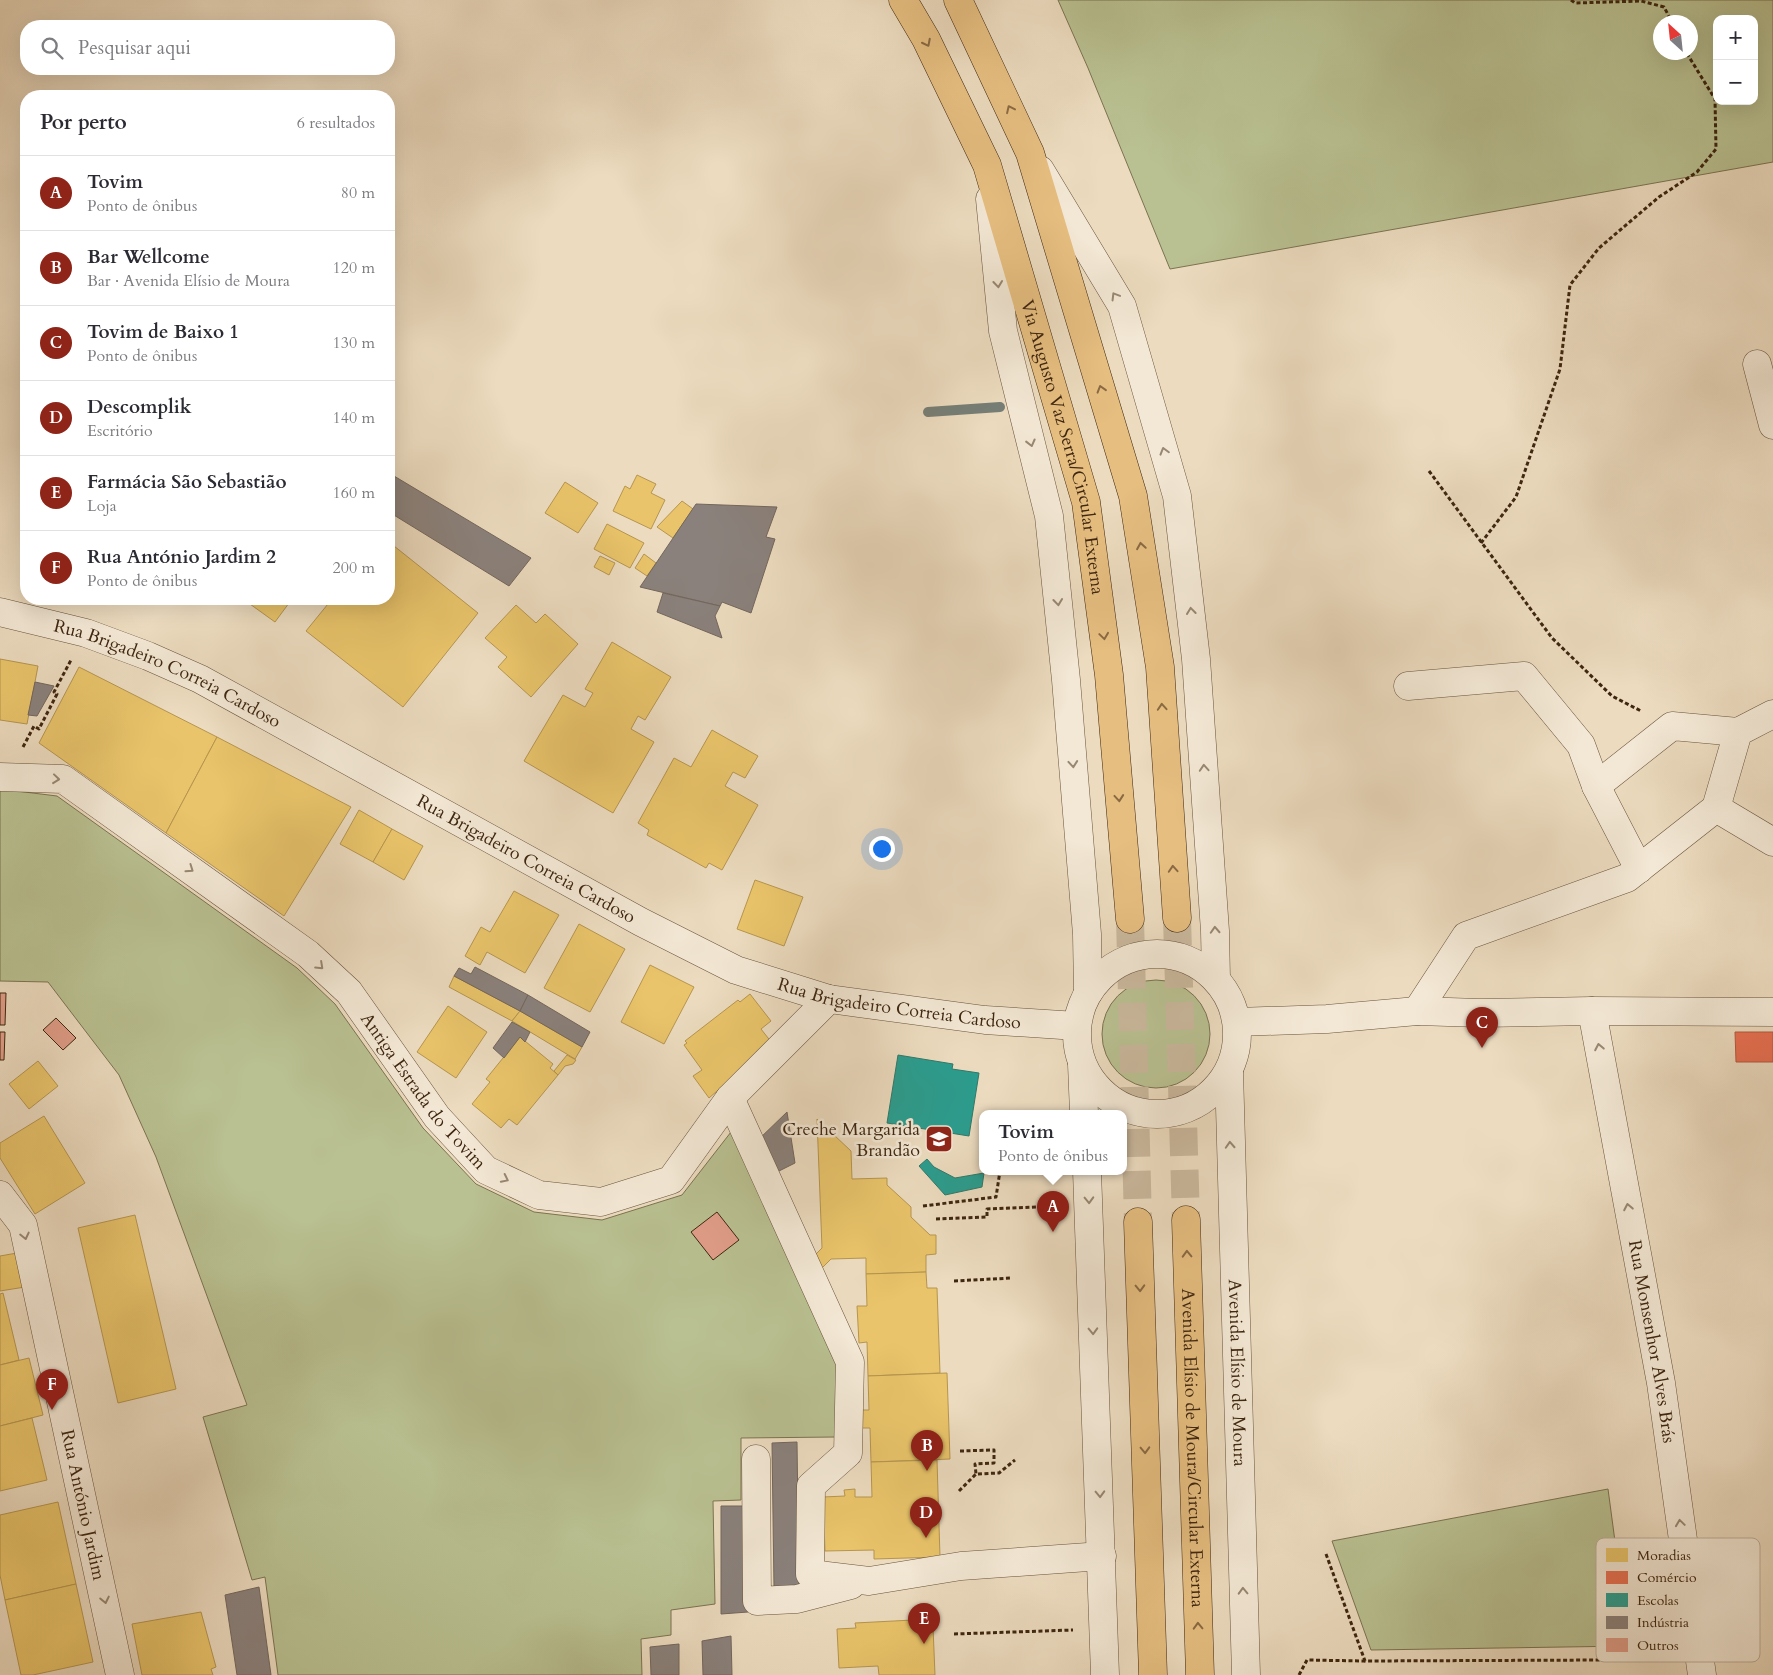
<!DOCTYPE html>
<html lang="pt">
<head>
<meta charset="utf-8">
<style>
  :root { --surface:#fff; --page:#f2f2f3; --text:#2b2b33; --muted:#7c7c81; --line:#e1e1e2; --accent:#8f2418 }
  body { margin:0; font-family:Cardo,serif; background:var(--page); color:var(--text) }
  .controls { position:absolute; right:15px; top:15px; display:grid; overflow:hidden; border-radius:10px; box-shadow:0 5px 20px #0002 }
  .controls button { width:45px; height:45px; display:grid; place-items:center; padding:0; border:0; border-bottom:1px solid var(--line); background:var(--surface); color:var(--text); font:25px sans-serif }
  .compass { position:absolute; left:1653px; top:15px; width:45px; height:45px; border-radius:50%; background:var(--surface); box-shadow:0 5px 20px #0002; rotate:333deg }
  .you { position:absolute; left:881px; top:848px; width:18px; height:18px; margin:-12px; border:4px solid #fff; border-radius:50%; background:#1a73e8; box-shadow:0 0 0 8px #1a73e833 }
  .badge { display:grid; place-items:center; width:32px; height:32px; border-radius:50%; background:var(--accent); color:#fff; font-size:16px; font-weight:700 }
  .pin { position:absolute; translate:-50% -41px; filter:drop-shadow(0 1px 2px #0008) }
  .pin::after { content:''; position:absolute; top:26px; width:18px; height:15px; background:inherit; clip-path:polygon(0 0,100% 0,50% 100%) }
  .popup { position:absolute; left:979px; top:1110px; width:148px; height:65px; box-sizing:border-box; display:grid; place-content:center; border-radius:10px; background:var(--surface); filter:drop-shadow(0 1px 4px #0005); font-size:16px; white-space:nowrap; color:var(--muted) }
  .popup b { font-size:19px; color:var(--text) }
  .popup::after { content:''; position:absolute; left:50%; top:100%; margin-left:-10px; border:10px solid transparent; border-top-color:var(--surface) }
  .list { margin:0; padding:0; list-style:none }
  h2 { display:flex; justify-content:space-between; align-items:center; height:65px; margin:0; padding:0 20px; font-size:21px }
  h2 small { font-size:16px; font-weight:400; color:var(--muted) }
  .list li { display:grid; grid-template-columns:32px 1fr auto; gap:15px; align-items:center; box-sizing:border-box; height:75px; padding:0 20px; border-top:1px solid var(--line) }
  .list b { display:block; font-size:19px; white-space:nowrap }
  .list p { margin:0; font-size:16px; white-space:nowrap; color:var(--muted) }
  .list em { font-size:16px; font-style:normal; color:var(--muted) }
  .icon { flex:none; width:28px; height:28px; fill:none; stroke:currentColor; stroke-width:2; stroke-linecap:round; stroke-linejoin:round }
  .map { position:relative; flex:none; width:1773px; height:1675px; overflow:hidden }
  .search { position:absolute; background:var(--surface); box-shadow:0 5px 20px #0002; left:20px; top:20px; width:375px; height:55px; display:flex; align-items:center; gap:12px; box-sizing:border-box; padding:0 18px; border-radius:20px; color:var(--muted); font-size:19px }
  .panel { position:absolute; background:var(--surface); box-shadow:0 5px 20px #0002; left:20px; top:90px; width:375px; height:515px; border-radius:20px }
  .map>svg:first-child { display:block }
  .green { fill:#b9c091; stroke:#7c7350; fill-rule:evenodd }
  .homes { fill:#e9c46a; stroke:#b6954f }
  .shops { fill:#e76f51; stroke:#b4593e }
  .schools { fill:#2a9d8f; stroke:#307969 }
  .industry { fill:#8a817c; stroke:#73665c }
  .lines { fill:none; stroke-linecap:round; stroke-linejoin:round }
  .stream { stroke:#767e76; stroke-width:10 }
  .building { fill:#e09d88; stroke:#3e2610 }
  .highway-tunnel { stroke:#c9b79c; stroke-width:28; stroke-dasharray:28 14; stroke-linecap:butt }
  .minor-casing { stroke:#6a533c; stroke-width:29 }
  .highway-casing { stroke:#3e2610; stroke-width:29 }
  .path { stroke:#3e2610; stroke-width:3; stroke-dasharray:4 2.5; stroke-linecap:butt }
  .minor { stroke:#f3e8d5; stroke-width:28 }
  .highway { stroke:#e6be80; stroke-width:28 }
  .oneway { stroke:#8a6a42 }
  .oneway2 { stroke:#988772 }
  .labels { text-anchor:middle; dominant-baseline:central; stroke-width:5; stroke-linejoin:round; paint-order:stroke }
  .street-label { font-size:18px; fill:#3e2610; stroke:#f3e8d5 }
  .poi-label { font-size:18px; fill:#3e2610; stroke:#f3e8d5; text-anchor:end }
  .key { fill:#f3e8d5; stroke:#bdae9a; stroke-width:1 }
  .key-label { font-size:14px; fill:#3e2610 }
</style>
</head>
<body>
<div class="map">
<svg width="1773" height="1675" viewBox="0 0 1773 1675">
  <rect width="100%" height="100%" fill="#ecdbbf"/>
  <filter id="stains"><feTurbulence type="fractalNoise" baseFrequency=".004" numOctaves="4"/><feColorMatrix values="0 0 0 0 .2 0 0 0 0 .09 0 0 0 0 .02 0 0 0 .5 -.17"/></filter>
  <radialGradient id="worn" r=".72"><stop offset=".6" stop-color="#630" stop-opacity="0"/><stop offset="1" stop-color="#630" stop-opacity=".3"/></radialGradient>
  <g class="green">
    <path d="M1058,0h715v162l-603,107 -82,-201zM1717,19h37v82h-37zM1660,22h30v30h-30z"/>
    <polygon points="0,789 57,796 297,968 335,1004 423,1128 476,1184 534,1212 602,1220 682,1195 731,1132 839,1367 836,1437 741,1438 741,1500 713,1501 715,1604 671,1610 671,1635 641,1639 642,1675 278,1675 265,1577 252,1580 203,1417 247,1405 156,1157 119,1075 48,982 0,981"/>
    <circle cx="1156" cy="1034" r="54"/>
    <polygon points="1608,1489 1629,1646 1371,1650 1332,1541"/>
  </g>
  <g class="homes">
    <polygon points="637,475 656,484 651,493 665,500 651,529 613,511 625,486 630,489"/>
    <polygon points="565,482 598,503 578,533 545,513"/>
    <polygon points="682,501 693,509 673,538 657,527"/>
    <polygon points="607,524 644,543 630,568 594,549"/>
    <polygon points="389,542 478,613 403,707 306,631 332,599 389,599"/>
    <polygon points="644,554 656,563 647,576 635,568"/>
    <polygon points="600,556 615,563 609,575 594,567"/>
    <polygon points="243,599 292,599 275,622"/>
    <polygon points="516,605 536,623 545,614 578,644 531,697 498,667 507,657 485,638"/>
    <polygon points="612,642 671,677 645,720 638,716 631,729 654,742 613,813 524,761 563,695 585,707 593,693 585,689"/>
    <polygon points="0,659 38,666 27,724 0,720"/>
    <polygon points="79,667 217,737 166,833 39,743"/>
    <polygon points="712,730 758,756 745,778 733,772 725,786 758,805 722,870 709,863 706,868 647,835 649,830 638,823 674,758 691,767"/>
    <polygon points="217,737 351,807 284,916 166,833"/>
    <polygon points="359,810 392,829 373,862 340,844"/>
    <polygon points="392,829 423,846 404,880 373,862"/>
    <polygon points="755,880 803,897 784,946 737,929"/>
    <polygon points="514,891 559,915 525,973 487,952 480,965 465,956 481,927 490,932"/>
    <polygon points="579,924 625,949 590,1012 544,988"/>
    <polygon points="650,965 694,987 664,1044 621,1022"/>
    <polygon points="454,976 520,1011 512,1021 449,987"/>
    <polygon points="750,994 771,1021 761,1029 772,1043 709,1098 693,1076 702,1070 684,1045 687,1043 685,1041 738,1000 740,1002"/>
    <polygon points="448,1006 487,1032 456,1078 417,1052"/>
    <polygon points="520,1011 582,1047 575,1059 512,1021"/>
    <polygon points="520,1037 553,1064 550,1068 558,1075 517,1125 509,1119 501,1128 472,1104 490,1082 486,1079"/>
    <polygon points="567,1055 576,1060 573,1064 565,1066 558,1075 554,1071"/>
    <polygon points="38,1061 58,1086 29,1109 9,1084"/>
    <polygon points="44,1116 85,1183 35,1214 0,1158 0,1143"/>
    <polygon points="817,1119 851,1151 852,1179 887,1178 887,1185 911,1207 911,1217 930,1235 936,1235 936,1254 926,1255 926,1272 866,1274 866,1258 831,1259 821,1269 811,1259 822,1248"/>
    <polygon points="135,1215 176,1389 118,1403 78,1228"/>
    <polygon points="17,1253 25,1287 0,1291 0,1256"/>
    <polygon points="926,1272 927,1288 937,1288 940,1373 868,1376 867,1342 859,1343 857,1306 867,1306 866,1274"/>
    <polygon points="3,1293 19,1360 0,1365 0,1294"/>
    <polygon points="29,1358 43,1415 0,1426 0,1365"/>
    <polygon points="947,1373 950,1459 871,1462 870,1428 857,1428 856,1410 869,1410 868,1376"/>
    <polygon points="32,1418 47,1480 0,1491 0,1426"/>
    <polygon points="937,1460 940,1557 874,1559 874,1550 825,1551 823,1497 845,1496 844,1490 855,1489 855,1497 872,1497 871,1462"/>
    <polygon points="58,1502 76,1584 5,1600 0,1575 0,1515"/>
    <polygon points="76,1584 93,1662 33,1675 21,1675 5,1600"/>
    <polygon points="201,1612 216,1667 211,1669 213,1675 142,1675 132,1624"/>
    <polygon points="913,1620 914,1628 933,1627 935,1675 879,1675 878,1666 839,1668 837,1629 856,1628 855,1623"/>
  </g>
  <polygon class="shops" points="1735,1032 1773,1032 1773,1062 1736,1062"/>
  <g class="schools">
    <polygon points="898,1055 953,1064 952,1069 979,1073 969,1136 887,1123"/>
    <polygon points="927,1159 934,1167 955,1178 984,1173 982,1187 945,1195 919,1166"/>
  </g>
  <g class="industry">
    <polygon points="389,473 531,558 509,586 389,512"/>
    <polygon points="696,504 777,507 766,537 775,539 751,613 722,602 720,606 640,587"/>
    <polygon points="663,593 720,606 715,616 722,638 657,612"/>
    <polygon points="35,682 54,686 37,716 28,715"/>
    <polygon points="475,967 528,995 520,1011 454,976 459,968 471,974"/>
    <polygon points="528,995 590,1032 582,1047 520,1011"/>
    <polygon points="512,1022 530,1032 525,1042 520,1037 504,1058 493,1048"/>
    <polygon points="787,1112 795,1163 771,1175 756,1142"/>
    <polygon points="797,1442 799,1587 774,1588 772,1443"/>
    <polygon points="721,1506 744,1506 748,1612 721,1614"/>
    <polygon points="259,1587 271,1675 237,1675 225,1595"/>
    <polygon points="731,1636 732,1675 703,1675 702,1641"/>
    <polygon points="679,1644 679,1675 651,1675 650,1647"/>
  </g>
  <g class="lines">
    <polyline class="stream" points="928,412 1000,407"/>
  </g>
  <g class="building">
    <polygon points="0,993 6,993 5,1025 0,1025"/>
    <polygon points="56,1018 76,1038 63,1050 43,1030"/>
    <polygon points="0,1032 5,1032 4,1060 0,1060"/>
    <polygon points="717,1212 739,1240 713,1260 691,1232"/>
  </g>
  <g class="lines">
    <g class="highway-tunnel">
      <polyline points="1177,918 1186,1220"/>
      <polyline points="1130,919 1138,1222"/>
    </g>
    <g class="minor-casing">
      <g id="minor">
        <polyline points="1040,170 1122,306 1177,496 1196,659 1215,931 1216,979"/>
        <polyline points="990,199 1003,331 1049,516 1066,680 1087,934 1088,993"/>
        <polyline points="1757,364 1773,425"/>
        <path id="s1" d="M0,612l86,21 62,23 52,23 441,243 95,48 93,29 156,21 92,6"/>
        <polyline points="1408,686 1524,676 1581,745 1596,786 1639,869"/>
        <path id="s2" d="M0,777l63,2 245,175 41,38 88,125 49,53 53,25 62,7 70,-22 59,-82 99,-99"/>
        <polyline points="1596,786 1672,726 1738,732"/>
        <polyline points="1716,808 1773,842"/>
        <circle cx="1157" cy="1034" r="80"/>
        <polyline points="1417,1011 1466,936 1627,878 1716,808 1738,732 1773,714"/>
        <path id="s3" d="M1592,1011l69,372 41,292"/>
        <polyline points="1237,1022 1327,1019 1417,1011 1480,1013 1592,1011 1773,1012"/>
        <polyline points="1082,1064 1084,1113"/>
        <path id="s4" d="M1229,1071l17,604"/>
        <polyline points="730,1098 850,1362 848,1453 811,1486 810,1574 869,1581 961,1566 1102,1556"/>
        <polyline points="1087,1171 1105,1675"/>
        <path id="s5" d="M0,1195l23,30 97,450"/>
        <polyline points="756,1459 757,1601 797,1599 851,1585"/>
      </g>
    </g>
    <g class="highway-casing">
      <g id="highway">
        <path id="s6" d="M903,0l23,39 61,126 99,337 23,173 21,244"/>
        <polyline points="958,0 1030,153 1133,496 1160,667 1177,918"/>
        <path id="s7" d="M1186,1220l14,455"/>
        <polyline points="1138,1222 1153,1675"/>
      </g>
    </g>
    <g class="path">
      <polyline points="1571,0 1575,3 1641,1 1664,7 1672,22"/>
      <polyline points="1429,471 1552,638 1612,696 1641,711"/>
      <polyline points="1481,543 1516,497 1560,369 1570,285 1599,248 1659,197 1697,172 1716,149 1715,99 1686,52"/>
      <polyline points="23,747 34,726 39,729 57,694 54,692 71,660"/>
      <polyline points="923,1206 996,1197 1000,1171"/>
      <polyline points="936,1219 987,1217 987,1209 1059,1206"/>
      <polyline points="954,1281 1012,1278"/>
      <polyline points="960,1451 994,1450 994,1463 975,1464 976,1474"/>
      <polyline points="959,1491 976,1474 999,1473 1015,1460"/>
      <polyline points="1326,1554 1365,1661 1604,1660 1667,1651"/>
      <polyline points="954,1634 1073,1630"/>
      <polyline points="1299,1675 1307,1660 1365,1661"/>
    </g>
    <use href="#minor" class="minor"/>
    <use href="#highway" class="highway"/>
  </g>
  <defs><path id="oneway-chevron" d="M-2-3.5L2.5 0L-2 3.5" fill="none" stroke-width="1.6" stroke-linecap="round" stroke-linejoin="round" transform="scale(1.25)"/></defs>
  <g class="oneway">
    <use href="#oneway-chevron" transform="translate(927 43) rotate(63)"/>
    <use href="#oneway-chevron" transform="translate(1010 109) rotate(-115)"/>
    <use href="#oneway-chevron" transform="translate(1101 389) rotate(-107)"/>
    <use href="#oneway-chevron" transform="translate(1141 546) rotate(-99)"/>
    <use href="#oneway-chevron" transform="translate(1104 636) rotate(82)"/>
    <use href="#oneway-chevron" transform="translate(1162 707) rotate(-94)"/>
    <use href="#oneway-chevron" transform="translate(1119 798) rotate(85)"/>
    <use href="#oneway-chevron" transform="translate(1173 869) rotate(-94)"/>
    <use href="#oneway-chevron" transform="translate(1187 1254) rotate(-92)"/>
    <use href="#oneway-chevron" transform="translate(1140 1288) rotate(88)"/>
    <use href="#oneway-chevron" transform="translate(1145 1450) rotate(88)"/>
    <use href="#oneway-chevron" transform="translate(1198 1626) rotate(-92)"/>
  </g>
  <g class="oneway2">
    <use href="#oneway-chevron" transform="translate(998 284) rotate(84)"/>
    <use href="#oneway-chevron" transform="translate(1115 296) rotate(-121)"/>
    <use href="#oneway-chevron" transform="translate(1031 443) rotate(76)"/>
    <use href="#oneway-chevron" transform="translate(1164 451) rotate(-106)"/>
    <use href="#oneway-chevron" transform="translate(1058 602) rotate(84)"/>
    <use href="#oneway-chevron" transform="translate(1191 611) rotate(-97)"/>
    <use href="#oneway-chevron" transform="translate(1073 764) rotate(85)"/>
    <use href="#oneway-chevron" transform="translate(1204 768) rotate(-94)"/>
    <use href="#oneway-chevron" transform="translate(56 779) rotate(6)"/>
    <use href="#oneway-chevron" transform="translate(190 869) rotate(35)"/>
    <use href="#oneway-chevron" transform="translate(1215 930) rotate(-93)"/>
    <use href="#oneway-chevron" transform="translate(320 966) rotate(43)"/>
    <use href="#oneway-chevron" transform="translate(1599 1047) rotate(-101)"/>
    <use href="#oneway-chevron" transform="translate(1230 1145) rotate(-93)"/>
    <use href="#oneway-chevron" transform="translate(505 1179) rotate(26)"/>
    <use href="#oneway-chevron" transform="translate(1089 1200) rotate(88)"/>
    <use href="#oneway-chevron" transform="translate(1628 1207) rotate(-101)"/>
    <use href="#oneway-chevron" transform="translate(25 1236) rotate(77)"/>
    <use href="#oneway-chevron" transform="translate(1093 1331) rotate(88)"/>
    <use href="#oneway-chevron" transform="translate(1100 1494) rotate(88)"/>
    <use href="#oneway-chevron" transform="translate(1680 1523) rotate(-98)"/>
    <use href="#oneway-chevron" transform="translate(1243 1591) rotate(-92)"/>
    <use href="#oneway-chevron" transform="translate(105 1600) rotate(78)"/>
  </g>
  <defs>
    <g id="school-square" transform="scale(1.4375)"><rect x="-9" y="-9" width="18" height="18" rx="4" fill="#8f2418" stroke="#f3e8d5"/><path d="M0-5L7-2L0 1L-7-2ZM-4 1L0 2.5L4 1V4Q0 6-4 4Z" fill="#fff"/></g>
  </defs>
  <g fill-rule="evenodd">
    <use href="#school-square" x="939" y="1139"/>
  </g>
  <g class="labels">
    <g class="street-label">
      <text stroke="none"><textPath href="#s6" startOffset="478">Via Augusto Vaz Serra/Circular Externa</textPath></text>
      <text stroke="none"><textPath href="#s1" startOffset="179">Rua Brigadeiro Correia Cardoso</textPath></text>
      <text stroke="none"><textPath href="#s1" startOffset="584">Rua Brigadeiro Correia Cardoso</textPath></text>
      <text stroke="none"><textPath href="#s1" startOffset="989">Rua Brigadeiro Correia Cardoso</textPath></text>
      <text stroke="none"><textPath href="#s2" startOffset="544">Antiga Estrada do Tovim</textPath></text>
      <text stroke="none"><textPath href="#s3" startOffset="336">Rua Monsenhor Alves Brás</textPath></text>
      <text stroke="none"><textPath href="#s4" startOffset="302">Avenida Elísio de Moura</textPath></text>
      <text stroke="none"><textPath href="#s7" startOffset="228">Avenida Elísio de Moura/Circular Externa</textPath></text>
      <text stroke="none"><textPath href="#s5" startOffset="324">Rua António Jardim</textPath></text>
    </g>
    <g class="poi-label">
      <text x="920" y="1129">Creche Margarida<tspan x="920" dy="21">Brandão</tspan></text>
    </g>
  </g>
  <rect x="1596" y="1538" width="164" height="124" rx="8" class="key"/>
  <rect x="1606" y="1548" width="22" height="14" fill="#e9c46a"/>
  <rect x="1606" y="1571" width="22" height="13" fill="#e76f51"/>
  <rect x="1606" y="1593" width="22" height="14" fill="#2a9d8f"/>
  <rect x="1606" y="1616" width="22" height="13" fill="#8a817c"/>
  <rect x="1606" y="1638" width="22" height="14" fill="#e09d88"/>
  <g class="key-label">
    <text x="1637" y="1560">Moradias</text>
    <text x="1637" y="1582">Comércio</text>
    <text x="1637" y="1605">Escolas</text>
    <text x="1637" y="1627">Indústria</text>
    <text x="1637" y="1650">Outros</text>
  </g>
  <rect width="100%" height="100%" filter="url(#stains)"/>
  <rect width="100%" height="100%" fill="url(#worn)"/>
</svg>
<div class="controls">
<button>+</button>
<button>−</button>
</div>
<svg class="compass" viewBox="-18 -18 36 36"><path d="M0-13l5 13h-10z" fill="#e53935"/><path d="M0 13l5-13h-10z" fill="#7c7c81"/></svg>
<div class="you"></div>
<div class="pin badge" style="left:1053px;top:1232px">A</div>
<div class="popup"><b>Tovim</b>Ponto de ônibus</div>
<div class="pin badge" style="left:927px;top:1471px">B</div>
<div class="pin badge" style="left:1482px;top:1048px">C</div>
<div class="pin badge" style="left:926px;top:1538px">D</div>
<div class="pin badge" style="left:924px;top:1644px">E</div>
<div class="pin badge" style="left:52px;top:1410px">F</div>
<div class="search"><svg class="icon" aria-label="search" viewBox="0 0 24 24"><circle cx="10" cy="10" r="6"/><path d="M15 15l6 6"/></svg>Pesquisar aqui</div>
<section class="panel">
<h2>Por perto<small>6 resultados</small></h2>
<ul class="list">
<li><span class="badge">A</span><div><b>Tovim</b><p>Ponto de ônibus</p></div><em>80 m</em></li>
<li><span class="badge">B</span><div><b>Bar Wellcome</b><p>Bar · Avenida Elísio de Moura</p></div><em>120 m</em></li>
<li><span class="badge">C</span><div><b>Tovim de Baixo 1</b><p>Ponto de ônibus</p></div><em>130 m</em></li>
<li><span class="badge">D</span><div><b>Descomplik</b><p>Escritório</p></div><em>140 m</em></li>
<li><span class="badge">E</span><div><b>Farmácia São Sebastião</b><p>Loja</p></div><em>160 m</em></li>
<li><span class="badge">F</span><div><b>Rua António Jardim 2</b><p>Ponto de ônibus</p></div><em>200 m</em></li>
</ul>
</section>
</div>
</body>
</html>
